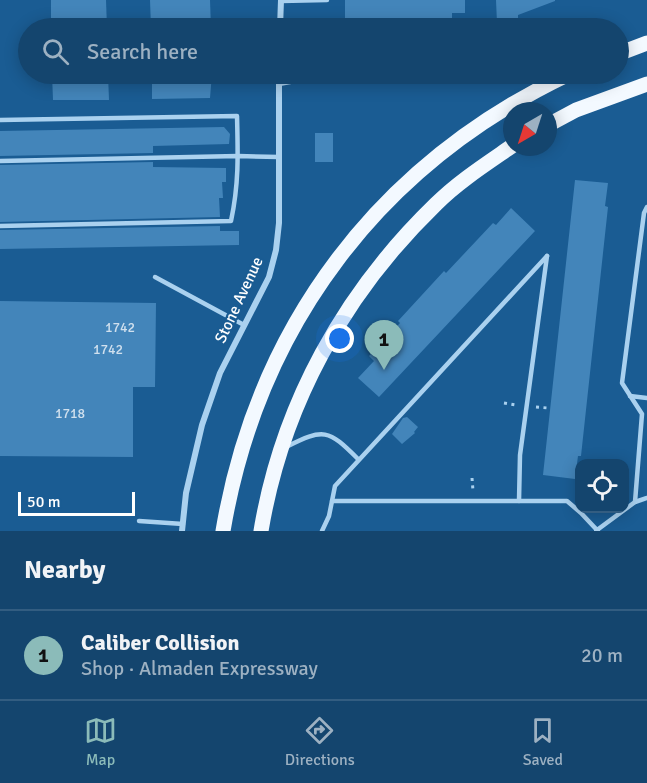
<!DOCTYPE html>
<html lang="en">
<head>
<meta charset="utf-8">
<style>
  :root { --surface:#14456e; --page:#1d4c73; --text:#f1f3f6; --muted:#9db1c2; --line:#335d81; --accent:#8bbbb9 }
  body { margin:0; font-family:Signika,sans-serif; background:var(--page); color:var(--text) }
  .controls { position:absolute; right:18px; bottom:18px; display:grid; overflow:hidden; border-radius:12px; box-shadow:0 3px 15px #0003 }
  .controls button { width:54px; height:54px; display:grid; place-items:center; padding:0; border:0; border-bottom:2px solid var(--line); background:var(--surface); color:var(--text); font:30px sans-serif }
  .compass { position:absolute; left:503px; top:102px; width:54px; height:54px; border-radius:50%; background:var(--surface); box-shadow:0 3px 15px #0003; rotate:219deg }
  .scale { position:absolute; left:18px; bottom:15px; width:117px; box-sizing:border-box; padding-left:6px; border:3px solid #fff; border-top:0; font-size:16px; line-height:21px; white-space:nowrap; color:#fff; -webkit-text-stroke:4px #1a5c93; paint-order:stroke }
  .you { position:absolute; left:340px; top:339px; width:21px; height:21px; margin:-15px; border:4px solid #fff; border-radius:50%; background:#1a73e8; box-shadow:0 0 0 9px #1a73e833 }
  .badge { display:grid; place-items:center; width:39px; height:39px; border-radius:50%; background:var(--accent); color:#111; font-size:20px; font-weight:700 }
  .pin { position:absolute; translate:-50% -50px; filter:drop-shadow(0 2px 3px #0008) }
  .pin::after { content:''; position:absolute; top:32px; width:21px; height:18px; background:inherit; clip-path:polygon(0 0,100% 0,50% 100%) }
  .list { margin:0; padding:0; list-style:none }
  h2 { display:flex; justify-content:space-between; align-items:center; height:78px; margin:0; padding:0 24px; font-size:26px }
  h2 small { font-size:20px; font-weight:400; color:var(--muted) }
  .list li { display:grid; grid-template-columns:39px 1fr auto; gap:18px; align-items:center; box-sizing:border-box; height:90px; padding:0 24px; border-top:2px solid var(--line) }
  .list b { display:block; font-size:22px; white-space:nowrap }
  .list p { margin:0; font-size:20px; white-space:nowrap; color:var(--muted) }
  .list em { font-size:20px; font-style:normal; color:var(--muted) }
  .icon { flex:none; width:33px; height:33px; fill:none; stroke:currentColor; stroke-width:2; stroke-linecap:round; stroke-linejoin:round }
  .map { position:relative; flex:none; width:647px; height:531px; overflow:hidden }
  .search { position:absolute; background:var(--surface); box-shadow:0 3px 15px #0003; left:18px; right:18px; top:18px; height:66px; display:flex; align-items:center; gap:15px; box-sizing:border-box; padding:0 21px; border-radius:33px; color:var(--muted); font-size:22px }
  .sheet { height:168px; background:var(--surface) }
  nav { display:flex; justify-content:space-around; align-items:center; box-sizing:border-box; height:84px; border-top:2px solid var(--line); background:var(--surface); font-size:16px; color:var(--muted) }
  nav a { display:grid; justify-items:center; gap:3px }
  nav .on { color:var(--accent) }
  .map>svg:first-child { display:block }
  .building { fill:#4385ba }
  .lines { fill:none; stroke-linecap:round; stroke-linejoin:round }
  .path { stroke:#aad1ef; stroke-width:3; stroke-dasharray:3 4.5; stroke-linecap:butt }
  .service { stroke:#aad1ef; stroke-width:4.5 }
  .minor { stroke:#aad1ef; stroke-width:6 }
  .primary { stroke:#f3f9ff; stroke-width:15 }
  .labels { text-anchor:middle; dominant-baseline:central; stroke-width:4.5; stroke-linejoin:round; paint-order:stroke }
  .number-label { font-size:14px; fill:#d0e0ee }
  .street-label { font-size:16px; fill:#fff; stroke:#1a5c93 }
</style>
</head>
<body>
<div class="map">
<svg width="647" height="531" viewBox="0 0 647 531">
  <rect width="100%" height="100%" fill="#1a5c93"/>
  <g class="building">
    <polygon points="51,0 106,0 107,28 51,28"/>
    <polygon points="150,0 210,0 211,28 151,28"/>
    <polygon points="345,0 465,0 465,13 452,13 452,28 345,28"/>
    <polygon points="496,0 555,0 555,1 518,15 518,21 497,23"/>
    <polygon points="52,74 108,74 109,100 53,100"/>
    <polygon points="152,74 212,74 210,98 152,99"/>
    <polygon points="224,127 230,134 229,144 153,146 153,153 0,156 0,131"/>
    <rect x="315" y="133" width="18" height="29"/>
    <polygon points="153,162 153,167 226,168 226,182 222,182 223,198 219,198 220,217 0,222 0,165"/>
    <polygon points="575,180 608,183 605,206 608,207 581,456 578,456 575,479 543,475"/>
    <polygon points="511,208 535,231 379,397 358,378 374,361 369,356 400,323 398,321 444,271 446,273 493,223 496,225"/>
    <polygon points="220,226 220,231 239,231 239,245 0,249 0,230"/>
    <polygon points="0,301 156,303 155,387 133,387 133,457 0,456"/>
    <polygon points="407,417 418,427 414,432 415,433 402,444 392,434 403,418"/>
  </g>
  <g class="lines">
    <g class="path">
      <polyline points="504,403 516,405"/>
      <polyline points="536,407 548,408"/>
      <polyline points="472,478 473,491"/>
    </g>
    <g class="service">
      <polyline points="281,1 327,0"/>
      <polyline points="279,84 317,77 369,74"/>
      <path d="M0,120l237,-4c1,38 2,68 -6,105l-231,5"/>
      <polyline points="0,161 238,156 279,157"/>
      <polyline points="155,277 244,325"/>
      <polyline points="630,396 647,398"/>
      <path d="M286,447c38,-19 42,-18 72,12"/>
      <polyline points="332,501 567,501 581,513 597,530 635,502 647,498"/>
      <polyline points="519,501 520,455 547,256"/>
      <polyline points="635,502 642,414 622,383 644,213 647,207"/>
      <polyline points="139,521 183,524"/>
      <polyline points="322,531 329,516 335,486 547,256"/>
    </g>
    <g class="minor">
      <polyline points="280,28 281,0"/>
      <polyline points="182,531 186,493 202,425 220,373 269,277 276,250 279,223 279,74"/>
      <polyline points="597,531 597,530"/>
    </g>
    <g class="primary">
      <polyline points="618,54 647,43"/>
      <polyline points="548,125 576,110 647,84"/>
      <path d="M223,531c35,-207 157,-367 346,-457"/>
      <path d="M261,531c21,-126 83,-238 175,-327 22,-22 50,-40 76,-58"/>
    </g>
  </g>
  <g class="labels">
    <g class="number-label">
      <text x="120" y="327">1742</text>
      <text x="108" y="349">1742</text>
      <text x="70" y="413">1718</text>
    </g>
    <g class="street-label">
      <text transform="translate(239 300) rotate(-65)">Stone Avenue</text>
    </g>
  </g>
</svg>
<div class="controls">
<button><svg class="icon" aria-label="locate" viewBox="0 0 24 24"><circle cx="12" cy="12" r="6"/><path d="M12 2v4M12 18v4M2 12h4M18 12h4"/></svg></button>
</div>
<svg class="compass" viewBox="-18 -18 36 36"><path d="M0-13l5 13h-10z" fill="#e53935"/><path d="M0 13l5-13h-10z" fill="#9db1c2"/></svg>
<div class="scale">50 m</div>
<div class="you"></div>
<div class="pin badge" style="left:384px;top:370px">1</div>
<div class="search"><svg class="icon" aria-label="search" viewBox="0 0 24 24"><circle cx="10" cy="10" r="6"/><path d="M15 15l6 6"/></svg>Search here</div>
</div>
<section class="sheet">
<h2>Nearby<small></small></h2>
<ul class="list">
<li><span class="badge">1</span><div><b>Caliber Collision</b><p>Shop · Almaden Expressway</p></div><em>20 m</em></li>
</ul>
</section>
<nav>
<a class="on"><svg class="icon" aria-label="map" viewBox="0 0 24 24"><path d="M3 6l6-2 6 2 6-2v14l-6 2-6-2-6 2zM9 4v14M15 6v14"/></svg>Map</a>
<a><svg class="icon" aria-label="directions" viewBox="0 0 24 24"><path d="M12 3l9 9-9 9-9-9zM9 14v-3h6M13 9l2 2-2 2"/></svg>Directions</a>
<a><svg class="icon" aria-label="saved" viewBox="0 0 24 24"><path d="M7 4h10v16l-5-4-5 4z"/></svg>Saved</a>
</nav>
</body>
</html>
